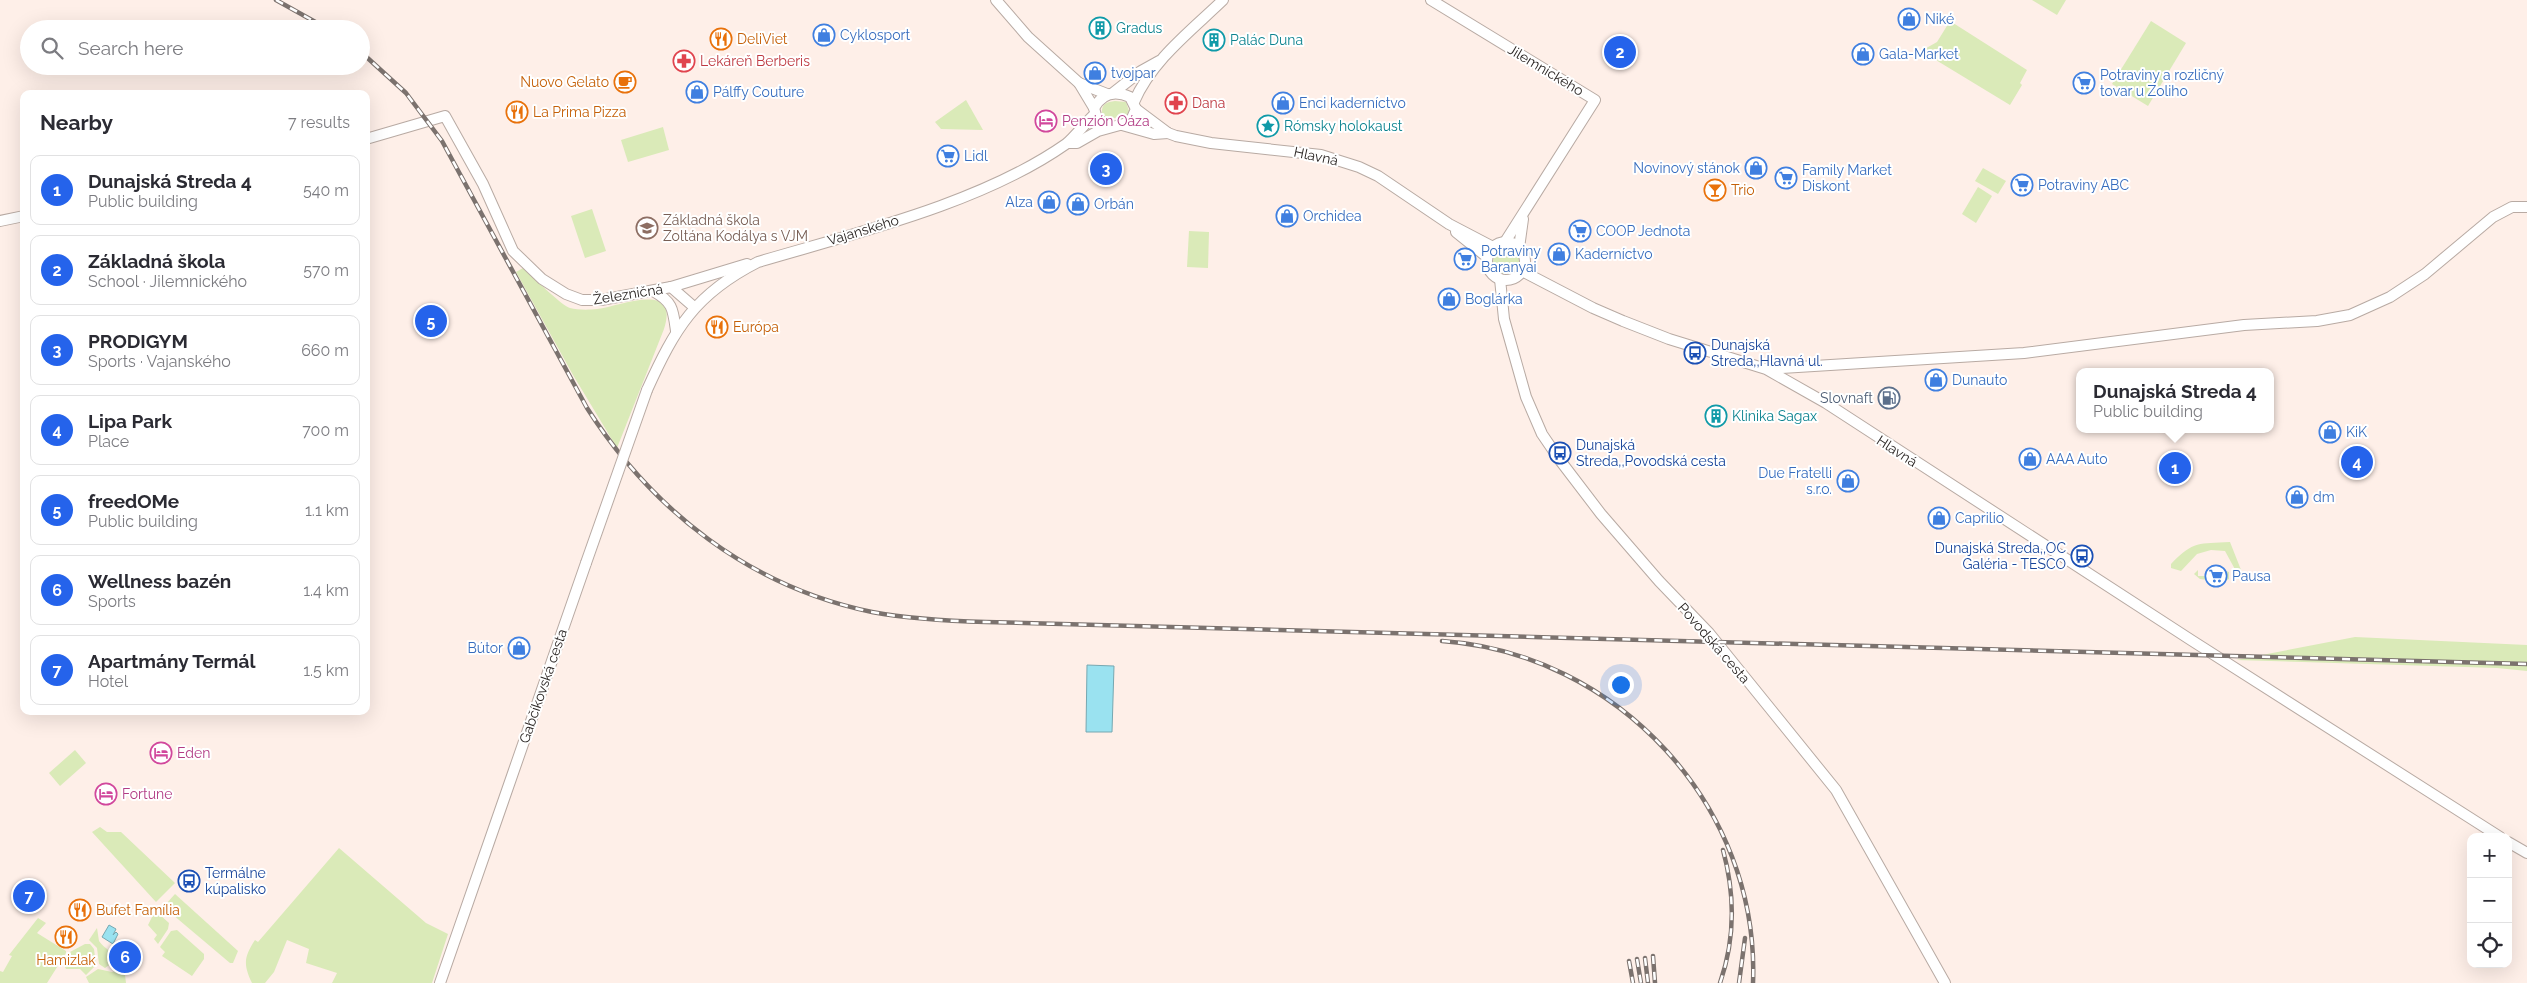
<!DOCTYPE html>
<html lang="en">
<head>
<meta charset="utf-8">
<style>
  :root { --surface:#fff; --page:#f2f2f3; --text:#2b2b33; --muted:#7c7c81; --line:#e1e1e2; --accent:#2563eb }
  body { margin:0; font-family:Raleway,sans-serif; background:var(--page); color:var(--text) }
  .controls { position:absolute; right:15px; bottom:15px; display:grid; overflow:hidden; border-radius:10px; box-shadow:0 5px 20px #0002 }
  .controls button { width:45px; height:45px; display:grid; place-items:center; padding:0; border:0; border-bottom:1px solid var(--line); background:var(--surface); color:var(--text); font:25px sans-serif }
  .you { position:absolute; left:1620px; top:684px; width:18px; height:18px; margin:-12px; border:4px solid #fff; border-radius:50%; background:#1a73e8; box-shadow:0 0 0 8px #1a73e833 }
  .badge { display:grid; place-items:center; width:32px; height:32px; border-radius:50%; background:var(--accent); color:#fff; font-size:16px; font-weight:700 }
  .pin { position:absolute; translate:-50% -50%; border:2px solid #fff; box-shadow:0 1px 5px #0006 }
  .popup { position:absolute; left:2076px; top:368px; width:198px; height:65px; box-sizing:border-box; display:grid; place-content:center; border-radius:10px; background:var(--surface); filter:drop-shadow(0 1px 4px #0005); font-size:16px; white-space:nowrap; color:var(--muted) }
  .popup b { font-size:19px; color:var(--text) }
  .popup::after { content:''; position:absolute; left:50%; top:100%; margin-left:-10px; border:10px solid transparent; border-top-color:var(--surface) }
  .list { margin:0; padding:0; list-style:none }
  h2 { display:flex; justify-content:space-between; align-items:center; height:65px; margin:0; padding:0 20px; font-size:21px }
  h2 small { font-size:16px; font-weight:400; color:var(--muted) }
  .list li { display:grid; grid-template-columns:32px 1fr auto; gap:15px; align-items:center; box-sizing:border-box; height:70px; margin:0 10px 10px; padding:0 10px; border:1px solid var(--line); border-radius:10px }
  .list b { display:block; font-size:19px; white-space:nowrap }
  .list p { margin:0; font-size:16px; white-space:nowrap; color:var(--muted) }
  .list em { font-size:16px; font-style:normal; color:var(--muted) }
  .icon { flex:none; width:28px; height:28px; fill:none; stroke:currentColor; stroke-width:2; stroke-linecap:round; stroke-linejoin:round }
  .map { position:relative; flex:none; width:2527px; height:983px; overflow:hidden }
  .search { position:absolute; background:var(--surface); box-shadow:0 5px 20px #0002; left:20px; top:20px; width:350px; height:55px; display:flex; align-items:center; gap:12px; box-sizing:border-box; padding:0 18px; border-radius:28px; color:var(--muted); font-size:19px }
  .panel { position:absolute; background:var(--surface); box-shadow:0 5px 20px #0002; left:20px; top:90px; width:350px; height:625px; border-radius:10px }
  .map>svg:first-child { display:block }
  .green { fill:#daeab8 }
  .water { fill:#9ae2f0; stroke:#77a8b1 }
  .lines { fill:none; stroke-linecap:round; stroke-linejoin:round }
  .secondary-casing { stroke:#b8aaa3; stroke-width:12 }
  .secondary { stroke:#fff; stroke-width:10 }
  .rail-casing { stroke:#7b726e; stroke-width:4.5 }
  .rail { stroke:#fff; stroke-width:2.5; stroke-dasharray:8; stroke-linecap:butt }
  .secondary-bridge-casing { stroke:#b8aaa3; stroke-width:12; stroke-linecap:butt }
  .secondary-bridge { stroke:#fff; stroke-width:10 }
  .labels { text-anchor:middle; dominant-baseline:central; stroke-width:4; stroke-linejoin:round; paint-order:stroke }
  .shop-label { font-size:14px; fill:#366cbe; stroke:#fff; text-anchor:start }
  .culture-label { font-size:14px; fill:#0d838f; stroke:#fff; text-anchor:start }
  .food-label { font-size:14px; fill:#c56008; stroke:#fff; text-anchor:start }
  .health-label { font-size:14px; fill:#be3a42; stroke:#fff; text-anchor:start }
  .street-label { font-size:14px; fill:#241f1d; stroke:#fff }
  .hotel-label { font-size:14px; fill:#b23c85; stroke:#fff; text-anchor:start }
  .education-label { font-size:14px; fill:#785e54; stroke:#fff; text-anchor:start }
  .transit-label { font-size:14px; fill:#164399; stroke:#fff; text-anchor:start }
  .service-label { font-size:14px; fill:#4e5e75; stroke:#fff; text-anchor:end }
</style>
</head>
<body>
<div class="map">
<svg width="2527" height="983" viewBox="0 0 2527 983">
  <rect width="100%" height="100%" fill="#feefe8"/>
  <g class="green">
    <polygon points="2032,0 2066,0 2057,15"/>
    <polygon points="1950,21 2027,70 2020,83 2022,85 2010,105 1921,51 1937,42"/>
    <polygon points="2151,21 2186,43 2148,106 2112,84"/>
    <polygon points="966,100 983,130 941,129 935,122"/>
    <path d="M1115,101l11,1 3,9 -3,5 -18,3 -6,-6c-1,-9 5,-11 13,-12z"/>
    <polygon points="663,127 669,150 628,162 621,140"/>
    <polygon points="1983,168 2006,181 1998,194 1975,181"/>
    <polygon points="1978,187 1992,196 1976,223 1962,214"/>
    <polygon points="592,209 606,251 585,258 571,216"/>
    <polygon points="1189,231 1209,232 1208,268 1187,267"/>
    <circle cx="1507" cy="262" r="14"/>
    <path d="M523,268c8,7 39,38 47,40 7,2 19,2 27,1 24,-3 83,-29 67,20l-47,119 -44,-73 -57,-103z"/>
    <path d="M2230,542l15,38 -8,-7 -12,-22 -14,-1 -14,4 -16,17 -10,-3v-4c23,-24 28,-20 59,-22z"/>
    <polygon points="2220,569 2229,572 2229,579 2223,582 2200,579 2194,574 2198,570 2198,576 2212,576 2212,580 2221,580"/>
    <polygon points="2355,637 2527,645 2527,671 2497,668 2236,660"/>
    <polygon points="75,750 86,763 60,786 49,773"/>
    <polygon points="100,827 107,832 121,832 175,883 156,902 92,832"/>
    <path d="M339,848l87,75 22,11 -16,49h-100l5,-10 -31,-10 3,-14 -22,-9 -13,32 -9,11h-13c-9,-19 -8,-26 3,-43l3,2z"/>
    <polygon points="175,894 238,951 233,963 230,963 166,909 166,904"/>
    <polygon points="159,914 169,923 168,929 158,944 154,939 157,935 148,925 153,915"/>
    <polygon points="38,918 46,923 37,933 66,951 66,953 47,983 0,983 0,971 3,972 12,956 9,955"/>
    <path d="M97,928l2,13c6,9 16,9 13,22l-7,5 -6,-4 -2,-16 -8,-8z"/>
    <polygon points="177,930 204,954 204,959 192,976 162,956 165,952 160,947 171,931"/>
    <polygon points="85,944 90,944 94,949 96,965 86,975 80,969 66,969 63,963 70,952"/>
    <polygon points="98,969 112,972 121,970 125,975 126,983 89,983 86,977"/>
  </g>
  <g class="water">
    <polygon points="1087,665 1114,666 1112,732 1086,732"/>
    <polygon points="109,925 116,929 113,935 116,932 118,934 113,944 102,937"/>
    <polygon points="126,947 132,955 133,962 129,968 120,962 115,954 118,948"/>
  </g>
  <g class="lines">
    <g class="secondary-casing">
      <g id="secondary">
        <polyline points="996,0 1028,37 1079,83 1094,108 1097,119 1110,126"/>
        <polyline points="1431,0 1595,100 1505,242"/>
        <polyline points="1079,83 1107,94"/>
        <polyline points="1113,93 1141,71 1159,61"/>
        <path d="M1134,102c18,-42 58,-72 89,-102"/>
        <polyline points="1136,109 1168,133 1176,136 1211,143 1321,155 1359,167 1378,176 1449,224 1493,247"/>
        <polyline points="1122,125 1154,134 1168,133"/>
        <polyline points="366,139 445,116 483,184 513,251 542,279 566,294 582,300 601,300 671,287 747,264"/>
        <path d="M1069,143h8l21,-12 29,-8 5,-5 4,-9 -6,-12c-15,-7 -28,-4 -36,11"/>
        <polyline points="0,221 24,216"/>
        <polyline points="1456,232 1487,257"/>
        <circle cx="1506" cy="261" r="19"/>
        <polyline points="1519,248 1523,219"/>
        <polyline points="1522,271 1593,308 1623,321 1669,339 1766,369 1826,403 2191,640 2500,837"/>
        <polyline points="1500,279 1504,319 1526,397 1542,434 1559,459 1601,514 1659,581 1709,633 1836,790 1945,983"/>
        <polyline points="671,287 694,307"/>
        <path d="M653,291c20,11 20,18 23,40"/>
        <polyline points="1767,369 2024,353 2244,325 2317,321 2350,315 2390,297 2425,274 2493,217 2512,207 2527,207"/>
        <path d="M647,390c28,-62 48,-96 111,-128 98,-29 224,-59 308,-118 7,-5 21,-23 29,-30"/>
        <polyline points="2508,842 2527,853"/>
        <polyline points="440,983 586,563"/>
      </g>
    </g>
    <use href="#secondary" class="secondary"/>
    <g class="rail-casing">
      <g id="rail">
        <polyline points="276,0 328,29"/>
        <path d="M361,52l45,41 36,48 145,267c66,103 163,179 285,204 38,7 76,9 114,10l1541,42"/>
        <path d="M1442,641c175,12 318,165 311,342"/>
        <polyline points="1653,956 1655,983"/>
        <polyline points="1645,958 1648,983"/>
        <polyline points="1637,959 1641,983"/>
        <polyline points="1629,961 1633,983"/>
        <path d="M1720,983c15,-43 15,-89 3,-133"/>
        <polyline points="1739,983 1745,938"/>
      </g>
    </g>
    <use href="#rail" class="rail"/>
    <g class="secondary-bridge-casing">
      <polyline id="secondary-bridge" points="586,563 647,390"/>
    </g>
    <use href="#secondary-bridge" class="secondary-bridge"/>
  </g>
  <defs>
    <g id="shop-ring" transform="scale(1.125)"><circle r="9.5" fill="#fff" stroke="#3f7fe0" stroke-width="1.5"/><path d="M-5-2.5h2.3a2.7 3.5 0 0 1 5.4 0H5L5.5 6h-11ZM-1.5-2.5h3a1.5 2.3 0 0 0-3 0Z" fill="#3f7fe0"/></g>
    <g id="building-ring" transform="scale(1.125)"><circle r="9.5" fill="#fff" stroke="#0f9aa8" stroke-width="1.5"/><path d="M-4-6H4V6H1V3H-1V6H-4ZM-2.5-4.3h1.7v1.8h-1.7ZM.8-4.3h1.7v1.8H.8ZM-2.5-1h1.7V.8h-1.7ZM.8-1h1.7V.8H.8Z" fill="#0f9aa8"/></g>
    <g id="restaurant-ring" transform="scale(1.125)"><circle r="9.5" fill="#fff" stroke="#e8710a" stroke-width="1.5"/><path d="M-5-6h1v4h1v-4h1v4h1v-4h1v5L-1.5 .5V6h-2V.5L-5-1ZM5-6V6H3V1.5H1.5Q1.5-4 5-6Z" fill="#e8710a"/></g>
    <g id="pharmacy-ring" transform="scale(1.125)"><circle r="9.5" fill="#fff" stroke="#e0444e" stroke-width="1.5"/><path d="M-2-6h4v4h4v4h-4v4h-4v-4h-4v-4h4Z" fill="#e0444e"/></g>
    <g id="cafe-ring" transform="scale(1.125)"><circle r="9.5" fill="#fff" stroke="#e8710a" stroke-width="1.5"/><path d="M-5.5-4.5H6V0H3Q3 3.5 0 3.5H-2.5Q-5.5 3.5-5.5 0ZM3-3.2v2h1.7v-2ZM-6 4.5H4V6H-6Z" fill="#e8710a"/></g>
    <g id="supermarket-ring" transform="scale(1.125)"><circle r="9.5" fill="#fff" stroke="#3f7fe0" stroke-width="1.5"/><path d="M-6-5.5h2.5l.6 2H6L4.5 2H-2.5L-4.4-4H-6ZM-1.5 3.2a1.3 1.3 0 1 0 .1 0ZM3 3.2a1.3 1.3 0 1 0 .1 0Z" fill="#3f7fe0"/></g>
    <g id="hotel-ring" transform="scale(1.125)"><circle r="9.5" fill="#fff" stroke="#d1479c" stroke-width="1.5"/><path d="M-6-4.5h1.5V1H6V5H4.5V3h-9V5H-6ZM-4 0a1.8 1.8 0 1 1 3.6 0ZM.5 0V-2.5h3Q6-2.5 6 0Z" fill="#d1479c"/></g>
    <g id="sight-ring" transform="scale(1.125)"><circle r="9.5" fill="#fff" stroke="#0f9aa8" stroke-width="1.5"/><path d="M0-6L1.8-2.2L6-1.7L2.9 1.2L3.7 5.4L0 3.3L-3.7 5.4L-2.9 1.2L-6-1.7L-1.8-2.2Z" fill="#0f9aa8"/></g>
    <g id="bar-ring" transform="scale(1.125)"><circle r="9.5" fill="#fff" stroke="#e8710a" stroke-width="1.5"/><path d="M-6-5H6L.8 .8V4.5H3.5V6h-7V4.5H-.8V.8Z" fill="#e8710a"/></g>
    <g id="school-ring" transform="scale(1.125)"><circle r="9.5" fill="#fff" stroke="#8d6e63" stroke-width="1.5"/><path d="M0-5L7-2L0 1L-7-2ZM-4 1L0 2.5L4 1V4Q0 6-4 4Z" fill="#8d6e63"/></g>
    <g id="bus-ring" transform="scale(1.125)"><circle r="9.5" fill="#fff" stroke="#1a4fb4" stroke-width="1.5"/><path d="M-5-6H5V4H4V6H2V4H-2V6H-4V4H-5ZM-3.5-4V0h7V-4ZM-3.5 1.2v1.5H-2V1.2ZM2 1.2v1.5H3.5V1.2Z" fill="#1a4fb4"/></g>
    <g id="fuel-ring" transform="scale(1.125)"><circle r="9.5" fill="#fff" stroke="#5c6f8a" stroke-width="1.5"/><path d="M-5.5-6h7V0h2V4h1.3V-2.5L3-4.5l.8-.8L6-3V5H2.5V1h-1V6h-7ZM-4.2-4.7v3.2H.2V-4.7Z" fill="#5c6f8a"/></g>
  </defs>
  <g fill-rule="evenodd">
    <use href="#shop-ring" x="1909" y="19"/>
    <use href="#building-ring" x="1100" y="28"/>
    <use href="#shop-ring" x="824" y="35"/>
    <use href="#restaurant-ring" x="721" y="39"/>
    <use href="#building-ring" x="1214" y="40"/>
    <use href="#shop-ring" x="1863" y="54"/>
    <use href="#pharmacy-ring" x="684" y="61"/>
    <use href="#shop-ring" x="1095" y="73"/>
    <use href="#cafe-ring" x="625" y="82"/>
    <use href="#supermarket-ring" x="2084" y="83"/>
    <use href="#shop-ring" x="697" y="92"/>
    <use href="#pharmacy-ring" x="1176" y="103"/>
    <use href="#shop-ring" x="1283" y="103"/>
    <use href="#restaurant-ring" x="517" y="112"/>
    <use href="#hotel-ring" x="1046" y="121"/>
    <use href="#sight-ring" x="1268" y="126"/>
    <use href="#supermarket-ring" x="948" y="156"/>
    <use href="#shop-ring" x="1756" y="168"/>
    <use href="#supermarket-ring" x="1786" y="178"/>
    <use href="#supermarket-ring" x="2022" y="185"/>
    <use href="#bar-ring" x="1715" y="190"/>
    <use href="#shop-ring" x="1049" y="202"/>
    <use href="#shop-ring" x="1078" y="204"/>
    <use href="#shop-ring" x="1287" y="216"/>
    <use href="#school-ring" x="647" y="228"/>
    <use href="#supermarket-ring" x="1580" y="231"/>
    <use href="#shop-ring" x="1559" y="254"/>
    <use href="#supermarket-ring" x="1465" y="259"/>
    <use href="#shop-ring" x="1449" y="299"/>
    <use href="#restaurant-ring" x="717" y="327"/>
    <use href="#bus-ring" x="1695" y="353"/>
    <use href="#shop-ring" x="1936" y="380"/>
    <use href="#fuel-ring" x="1889" y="398"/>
    <use href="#building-ring" x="1716" y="416"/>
    <use href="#shop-ring" x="2330" y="432"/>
    <use href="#bus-ring" x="1560" y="453"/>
    <use href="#shop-ring" x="2030" y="459"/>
    <use href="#shop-ring" x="1848" y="481"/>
    <use href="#shop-ring" x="2297" y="497"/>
    <use href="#shop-ring" x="1939" y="518"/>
    <use href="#bus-ring" x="2082" y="556"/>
    <use href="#supermarket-ring" x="2216" y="576"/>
    <use href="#shop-ring" x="519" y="648"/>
    <use href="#hotel-ring" x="161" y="753"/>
    <use href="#hotel-ring" x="106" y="794"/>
    <use href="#bus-ring" x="189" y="881"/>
    <use href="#restaurant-ring" x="80" y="910"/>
    <use href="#restaurant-ring" x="66" y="937"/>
  </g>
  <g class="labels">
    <g class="shop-label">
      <text x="1925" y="19">Niké</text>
      <text x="840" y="35">Cyklosport</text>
      <text x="1879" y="54">Gala-Market</text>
      <text x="1111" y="73">tvojpar</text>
      <text x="2100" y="75">Potraviny a rozličný<tspan x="2100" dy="16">tovar u Zoliho</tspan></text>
      <text x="713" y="92">Pálffy Couture</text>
      <text x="1299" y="103">Enci kaderníctvo</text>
      <text x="964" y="156">Lidl</text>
      <text x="1740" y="168" text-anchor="end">Novinový stánok</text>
      <text x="1802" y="170">Family Market<tspan x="1802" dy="16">Diskont</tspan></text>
      <text x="2038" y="185">Potraviny ABC</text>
      <text x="1033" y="202" text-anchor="end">Alza</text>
      <text x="1094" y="204">Orbán</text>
      <text x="1303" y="216">Orchidea</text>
      <text x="1596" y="231">COOP Jednota</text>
      <text x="1481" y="251">Potraviny<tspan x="1481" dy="16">Baranyai</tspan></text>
      <text x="1575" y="254">Kaderníctvo</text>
      <text x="1465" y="299">Boglárka</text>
      <text x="1952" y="380">Dunauto</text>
      <text x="2346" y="432">KiK</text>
      <text x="2046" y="459">AAA Auto</text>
      <text x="1832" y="473" text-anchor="end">Due Fratelli<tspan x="1832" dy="16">s.r.o.</tspan></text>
      <text x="2313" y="497">dm</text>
      <text x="1955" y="518">Caprilio</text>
      <text x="2232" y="576">Pausa</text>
      <text x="503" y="648" text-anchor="end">Bútor</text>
    </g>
    <g class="culture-label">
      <text x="1116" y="28">Gradus</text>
      <text x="1230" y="40">Palác Duna</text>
      <text x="1284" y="126">Rómsky holokaust</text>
      <text x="1732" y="416">Klinika Sagax</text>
    </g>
    <g class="food-label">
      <text x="737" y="39">DeliViet</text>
      <text x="609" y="82" text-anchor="end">Nuovo Gelato</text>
      <text x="533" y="112">La Prima Pizza</text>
      <text x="1731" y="190">Trio</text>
      <text x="733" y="327">Európa</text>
      <text x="96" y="910">Bufet Família</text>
      <text x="66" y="960" text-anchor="middle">Hamizlak</text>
    </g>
    <g class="health-label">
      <text x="700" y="61">Lekáreň Berberis</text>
      <text x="1192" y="103">Dana</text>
    </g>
    <g class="street-label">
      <text transform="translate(1546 70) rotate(31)">Jilemnického</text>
      <text transform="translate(1316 156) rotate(12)">Hlavná</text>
      <text transform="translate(863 230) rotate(-17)">Vajanského</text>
      <text transform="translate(628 294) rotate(-9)">Železničná</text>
      <text transform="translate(1897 451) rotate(33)">Hlavná</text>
      <text transform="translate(1714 643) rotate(49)">Povodská cesta</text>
      <text transform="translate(543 686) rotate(-71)">Gabčíkovská cesta</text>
    </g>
    <g class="hotel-label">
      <text x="1062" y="121">Penzión Oáza</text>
      <text x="177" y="753">Eden</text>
      <text x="122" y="794">Fortune</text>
    </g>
    <g class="education-label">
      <text x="663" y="220">Základná škola<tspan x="663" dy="16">Zoltána Kodálya s VJM</tspan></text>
    </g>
    <g class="transit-label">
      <text x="1711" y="345">Dunajská<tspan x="1711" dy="16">Streda,,Hlavná ul.</tspan></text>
      <text x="1576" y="445">Dunajská<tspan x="1576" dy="16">Streda,,Povodská cesta</tspan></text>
      <text x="2066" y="548" text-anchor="end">Dunajská Streda,,OC<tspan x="2066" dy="16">Galéria - TESCO</tspan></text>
      <text x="205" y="873">Termálne<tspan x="205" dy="16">kúpalisko</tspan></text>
    </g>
    <g class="service-label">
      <text x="1873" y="398">Slovnaft</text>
    </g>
  </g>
</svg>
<div class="controls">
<button>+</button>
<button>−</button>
<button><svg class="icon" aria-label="locate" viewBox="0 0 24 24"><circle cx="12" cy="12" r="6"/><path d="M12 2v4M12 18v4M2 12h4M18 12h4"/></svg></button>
</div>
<div class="you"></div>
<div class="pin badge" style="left:2175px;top:468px">1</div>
<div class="popup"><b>Dunajská Streda 4</b>Public building</div>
<div class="pin badge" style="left:1620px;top:52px">2</div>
<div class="pin badge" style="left:1106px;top:169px">3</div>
<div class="pin badge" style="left:2357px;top:462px">4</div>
<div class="pin badge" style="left:431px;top:321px">5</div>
<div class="pin badge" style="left:125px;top:957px">6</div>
<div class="pin badge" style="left:29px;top:896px">7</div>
<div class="search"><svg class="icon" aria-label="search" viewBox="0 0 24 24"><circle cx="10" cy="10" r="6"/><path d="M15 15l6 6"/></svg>Search here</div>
<section class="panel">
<h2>Nearby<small>7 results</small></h2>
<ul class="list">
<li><span class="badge">1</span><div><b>Dunajská Streda 4</b><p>Public building</p></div><em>540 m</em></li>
<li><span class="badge">2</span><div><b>Základná škola</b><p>School · Jilemnického</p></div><em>570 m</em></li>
<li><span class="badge">3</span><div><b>PRODIGYM</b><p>Sports · Vajanského</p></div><em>660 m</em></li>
<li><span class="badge">4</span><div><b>Lipa Park</b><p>Place</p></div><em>700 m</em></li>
<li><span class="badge">5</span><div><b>freedOMe</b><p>Public building</p></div><em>1.1 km</em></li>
<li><span class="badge">6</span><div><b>Wellness bazén</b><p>Sports</p></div><em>1.4 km</em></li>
<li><span class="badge">7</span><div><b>Apartmány Termál</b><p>Hotel</p></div><em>1.5 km</em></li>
</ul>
</section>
</div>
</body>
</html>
